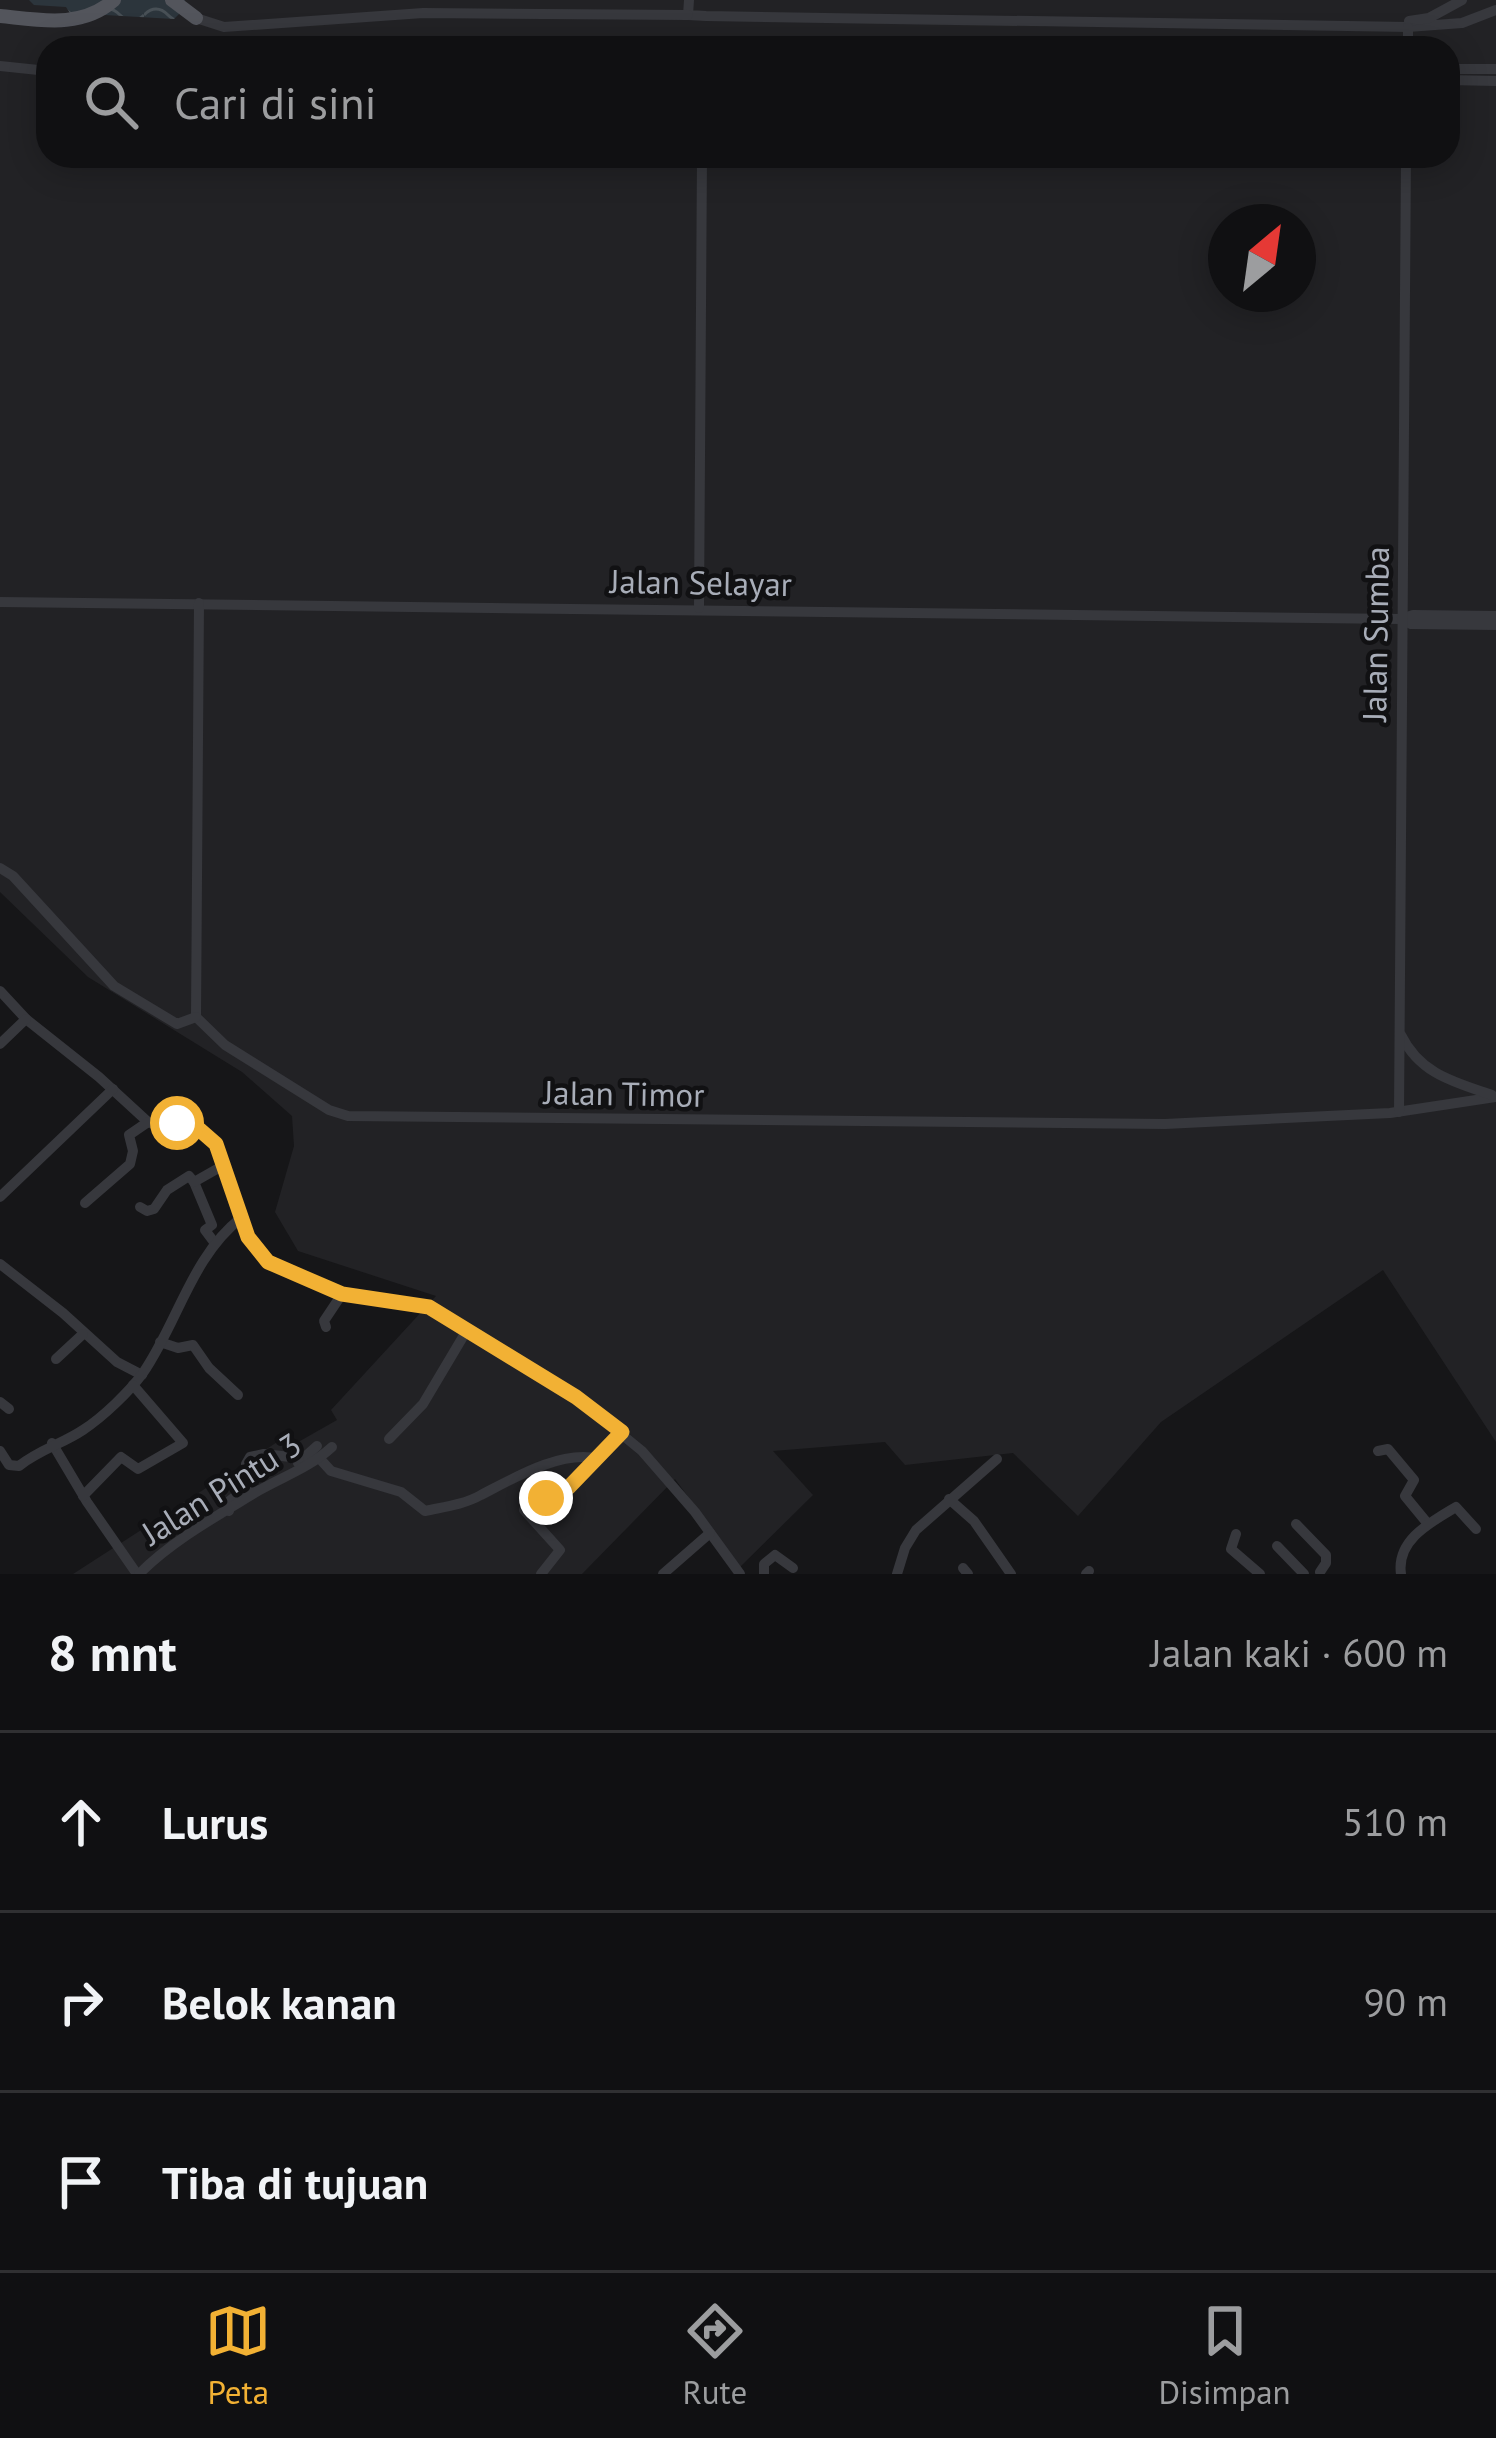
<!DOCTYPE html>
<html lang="id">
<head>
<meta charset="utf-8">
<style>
  :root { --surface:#101012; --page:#1e1e20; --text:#f1f3f6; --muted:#9c9d9f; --line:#303032; --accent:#f2b134 }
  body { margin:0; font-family:"PT Sans",sans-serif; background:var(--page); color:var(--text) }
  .compass { position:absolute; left:1208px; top:204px; width:108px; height:108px; border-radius:50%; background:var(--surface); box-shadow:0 6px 30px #0003; rotate:29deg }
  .stop { position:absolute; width:36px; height:36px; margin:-27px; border:9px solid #f2b134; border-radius:50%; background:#fff }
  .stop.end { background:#f2b134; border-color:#fff; box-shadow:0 3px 12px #0008 }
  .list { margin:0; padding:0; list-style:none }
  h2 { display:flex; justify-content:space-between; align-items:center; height:156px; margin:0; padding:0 48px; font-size:51px }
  h2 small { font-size:39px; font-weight:400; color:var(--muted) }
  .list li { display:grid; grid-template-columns:78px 1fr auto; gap:36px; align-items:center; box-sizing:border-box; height:180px; padding:0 48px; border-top:3px solid var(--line) }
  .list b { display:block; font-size:45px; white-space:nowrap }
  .list em { font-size:39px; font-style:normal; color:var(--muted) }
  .icon { flex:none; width:66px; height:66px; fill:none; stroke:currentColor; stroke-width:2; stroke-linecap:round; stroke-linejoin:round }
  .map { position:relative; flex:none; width:1496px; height:1574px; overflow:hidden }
  .search { position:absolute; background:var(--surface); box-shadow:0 6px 30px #0003; left:36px; right:36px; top:36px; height:132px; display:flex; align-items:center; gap:30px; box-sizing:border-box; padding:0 42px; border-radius:36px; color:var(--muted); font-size:45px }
  .sheet { height:696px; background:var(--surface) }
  nav { display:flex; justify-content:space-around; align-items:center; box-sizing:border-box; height:168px; border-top:3px solid var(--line); background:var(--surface); font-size:33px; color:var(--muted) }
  nav a { display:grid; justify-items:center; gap:6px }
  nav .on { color:var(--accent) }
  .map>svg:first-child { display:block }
  .built { fill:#222225; fill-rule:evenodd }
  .water { fill:url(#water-waves) }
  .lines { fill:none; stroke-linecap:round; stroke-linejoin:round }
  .minor { stroke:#37383d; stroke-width:10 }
  .major { stroke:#53555c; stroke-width:14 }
  .route { stroke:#f2b134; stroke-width:15 }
  .labels { text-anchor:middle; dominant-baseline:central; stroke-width:9; stroke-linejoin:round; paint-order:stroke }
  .street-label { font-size:33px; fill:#a8adb8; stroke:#111113 }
</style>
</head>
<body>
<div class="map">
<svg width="1496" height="1574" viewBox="0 0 1496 1574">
  <defs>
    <pattern id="water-waves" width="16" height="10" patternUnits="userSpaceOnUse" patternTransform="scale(3)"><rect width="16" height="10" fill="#2c353c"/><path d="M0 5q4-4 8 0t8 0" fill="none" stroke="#485056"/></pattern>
  </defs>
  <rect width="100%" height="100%" fill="#161618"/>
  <path class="built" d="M0,0h1496v1442l-113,-172 -222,152 -83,94 -65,-63 -108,12 -20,-23 -112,9 40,44 -73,72 -65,-88 -93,95h-509l209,-135 18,2 37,-21 -6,-10 105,-114 -138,-45 -23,-39 19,-66 -2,-30 -50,-44 -154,-95 -88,-85zM48,48h1400v108h-1400zM1226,222h72v72h-72z"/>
  <polygon class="water" points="29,0 185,0 185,8 174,19 70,13 66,7 34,5"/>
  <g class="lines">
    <g class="minor">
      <polyline points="689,0 688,15 706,16 1408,27 1462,23 1496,10"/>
      <polyline points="196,18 224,27 423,13 688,15"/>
      <polyline points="1409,21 1429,18 1462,0"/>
      <polyline points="1408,48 1408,27"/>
      <polyline points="0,66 48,71"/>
      <polyline points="1448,69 1496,69"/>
      <polyline points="1448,80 1496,81"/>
      <polyline points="0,602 1401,619"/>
      <polyline points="199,603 196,1017 225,1045 329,1110 348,1116 1165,1124 1390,1113 1496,1097"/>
      <polyline points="699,608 702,156"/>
      <polyline points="1496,616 1413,615 1401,619 1411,624 1496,625"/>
      <polyline points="0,868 13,876 114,986 177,1024 196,1017"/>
      <polyline points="0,991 26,1019 99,1077 148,1122 160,1126 187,1124 210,1138 220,1154 248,1237 268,1262 342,1294 429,1307 576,1397 642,1451 695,1512 740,1574"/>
      <path d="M1401,1035c19,39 53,47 91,60"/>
      <polyline points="0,1044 26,1019"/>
      <polyline points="1399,1112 1406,156"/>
      <polyline points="194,1182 212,1225 205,1230 214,1242"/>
      <polyline points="0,1197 113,1089"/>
      <polyline points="85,1203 130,1164 133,1151 129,1135 148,1122"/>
      <polyline points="140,1207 147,1211 154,1209 167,1190 189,1176 194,1182 224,1165"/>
      <polyline points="0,1264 63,1313 117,1362 142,1375"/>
      <polyline points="326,1327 324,1321 342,1294"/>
      <polyline points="160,1342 178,1348 193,1345 209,1368 238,1395"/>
      <polyline points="56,1359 83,1334"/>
      <polyline points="0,1402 9,1409"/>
      <polyline points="389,1439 423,1404 467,1330"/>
      <polyline points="52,1443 87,1502 137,1574"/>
      <path d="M0,1451l9,14 10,1c20,-16 43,-22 64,-36 20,-13 46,-38 60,-57 35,-51 49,-117 98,-155"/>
      <polyline points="1378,1451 1388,1449 1414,1480 1405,1496 1428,1524"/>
      <path d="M320,1459l11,12 70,21 24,19c18,-4 38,-6 56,-16 31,-16 81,-46 118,-36"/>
      <polyline points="298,1463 317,1446"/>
      <polyline points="251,1486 246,1464 250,1457 264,1454 299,1458"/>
      <polyline points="83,1496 121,1457 138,1469 183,1443 133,1385"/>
      <polyline points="949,1499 974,1521 1011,1574"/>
      <polyline points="229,1511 228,1502 249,1486 256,1490"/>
      <polyline points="1296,1524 1326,1555 1326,1563 1320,1572"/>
      <polyline points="1236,1534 1231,1549 1260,1574"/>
      <polyline points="1277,1546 1304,1574"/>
      <polyline points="963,1568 968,1574"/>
      <path d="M139,1574c34,-34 78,-58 119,-83 26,-15 51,-23 74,-44"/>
      <polyline points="541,1574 560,1550 524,1510 569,1487 623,1432"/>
      <polyline points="663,1574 710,1533"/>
      <polyline points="764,1574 764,1564 775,1555 793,1568"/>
      <polyline points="897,1574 905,1548 916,1530 997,1459"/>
      <polyline points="1086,1574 1089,1571"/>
      <path d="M1401,1574c-5,-34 30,-52 55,-67l20,22"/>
    </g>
    <g class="major">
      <polyline points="172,0 196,18"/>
      <path d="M0,16c40,4 81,13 114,-16"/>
    </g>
  </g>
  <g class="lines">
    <polyline class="route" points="177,1123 200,1130 216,1144 248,1237 268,1262 342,1294 429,1307 576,1397 622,1432 569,1487 546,1498"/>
  </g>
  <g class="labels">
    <g class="street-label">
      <text transform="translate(701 582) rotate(1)">Jalan Selayar</text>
      <text transform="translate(1375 634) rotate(-89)">Jalan Sumba</text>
      <text transform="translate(624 1093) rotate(1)">Jalan Timor</text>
      <text transform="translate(221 1488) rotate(-32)">Jalan Pintu 3</text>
    </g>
  </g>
</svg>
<svg class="compass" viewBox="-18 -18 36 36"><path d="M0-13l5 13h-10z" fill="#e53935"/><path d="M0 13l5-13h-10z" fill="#9c9d9f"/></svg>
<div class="stop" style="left:177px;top:1123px"></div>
<div class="stop end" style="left:546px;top:1498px"></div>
<div class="search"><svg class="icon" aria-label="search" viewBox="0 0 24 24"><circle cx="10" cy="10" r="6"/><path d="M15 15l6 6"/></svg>Cari di sini</div>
</div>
<section class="sheet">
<h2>8 mnt<small>Jalan kaki · 600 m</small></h2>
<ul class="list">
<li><svg class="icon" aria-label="ahead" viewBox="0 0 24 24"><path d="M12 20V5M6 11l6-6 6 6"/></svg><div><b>Lurus</b></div><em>510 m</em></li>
<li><svg class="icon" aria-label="right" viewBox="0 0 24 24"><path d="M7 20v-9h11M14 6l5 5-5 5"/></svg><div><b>Belok kanan</b></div><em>90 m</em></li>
<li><svg class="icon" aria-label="arrive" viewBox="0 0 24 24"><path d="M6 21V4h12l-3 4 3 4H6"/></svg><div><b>Tiba di tujuan</b></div></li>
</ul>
</section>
<nav>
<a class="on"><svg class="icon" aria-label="map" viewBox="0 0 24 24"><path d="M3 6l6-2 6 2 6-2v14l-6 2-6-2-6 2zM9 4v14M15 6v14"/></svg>Peta</a>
<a><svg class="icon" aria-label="directions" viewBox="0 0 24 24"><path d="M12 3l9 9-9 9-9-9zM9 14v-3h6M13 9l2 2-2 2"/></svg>Rute</a>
<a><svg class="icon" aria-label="saved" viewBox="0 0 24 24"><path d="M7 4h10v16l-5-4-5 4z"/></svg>Disimpan</a>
</nav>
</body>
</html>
